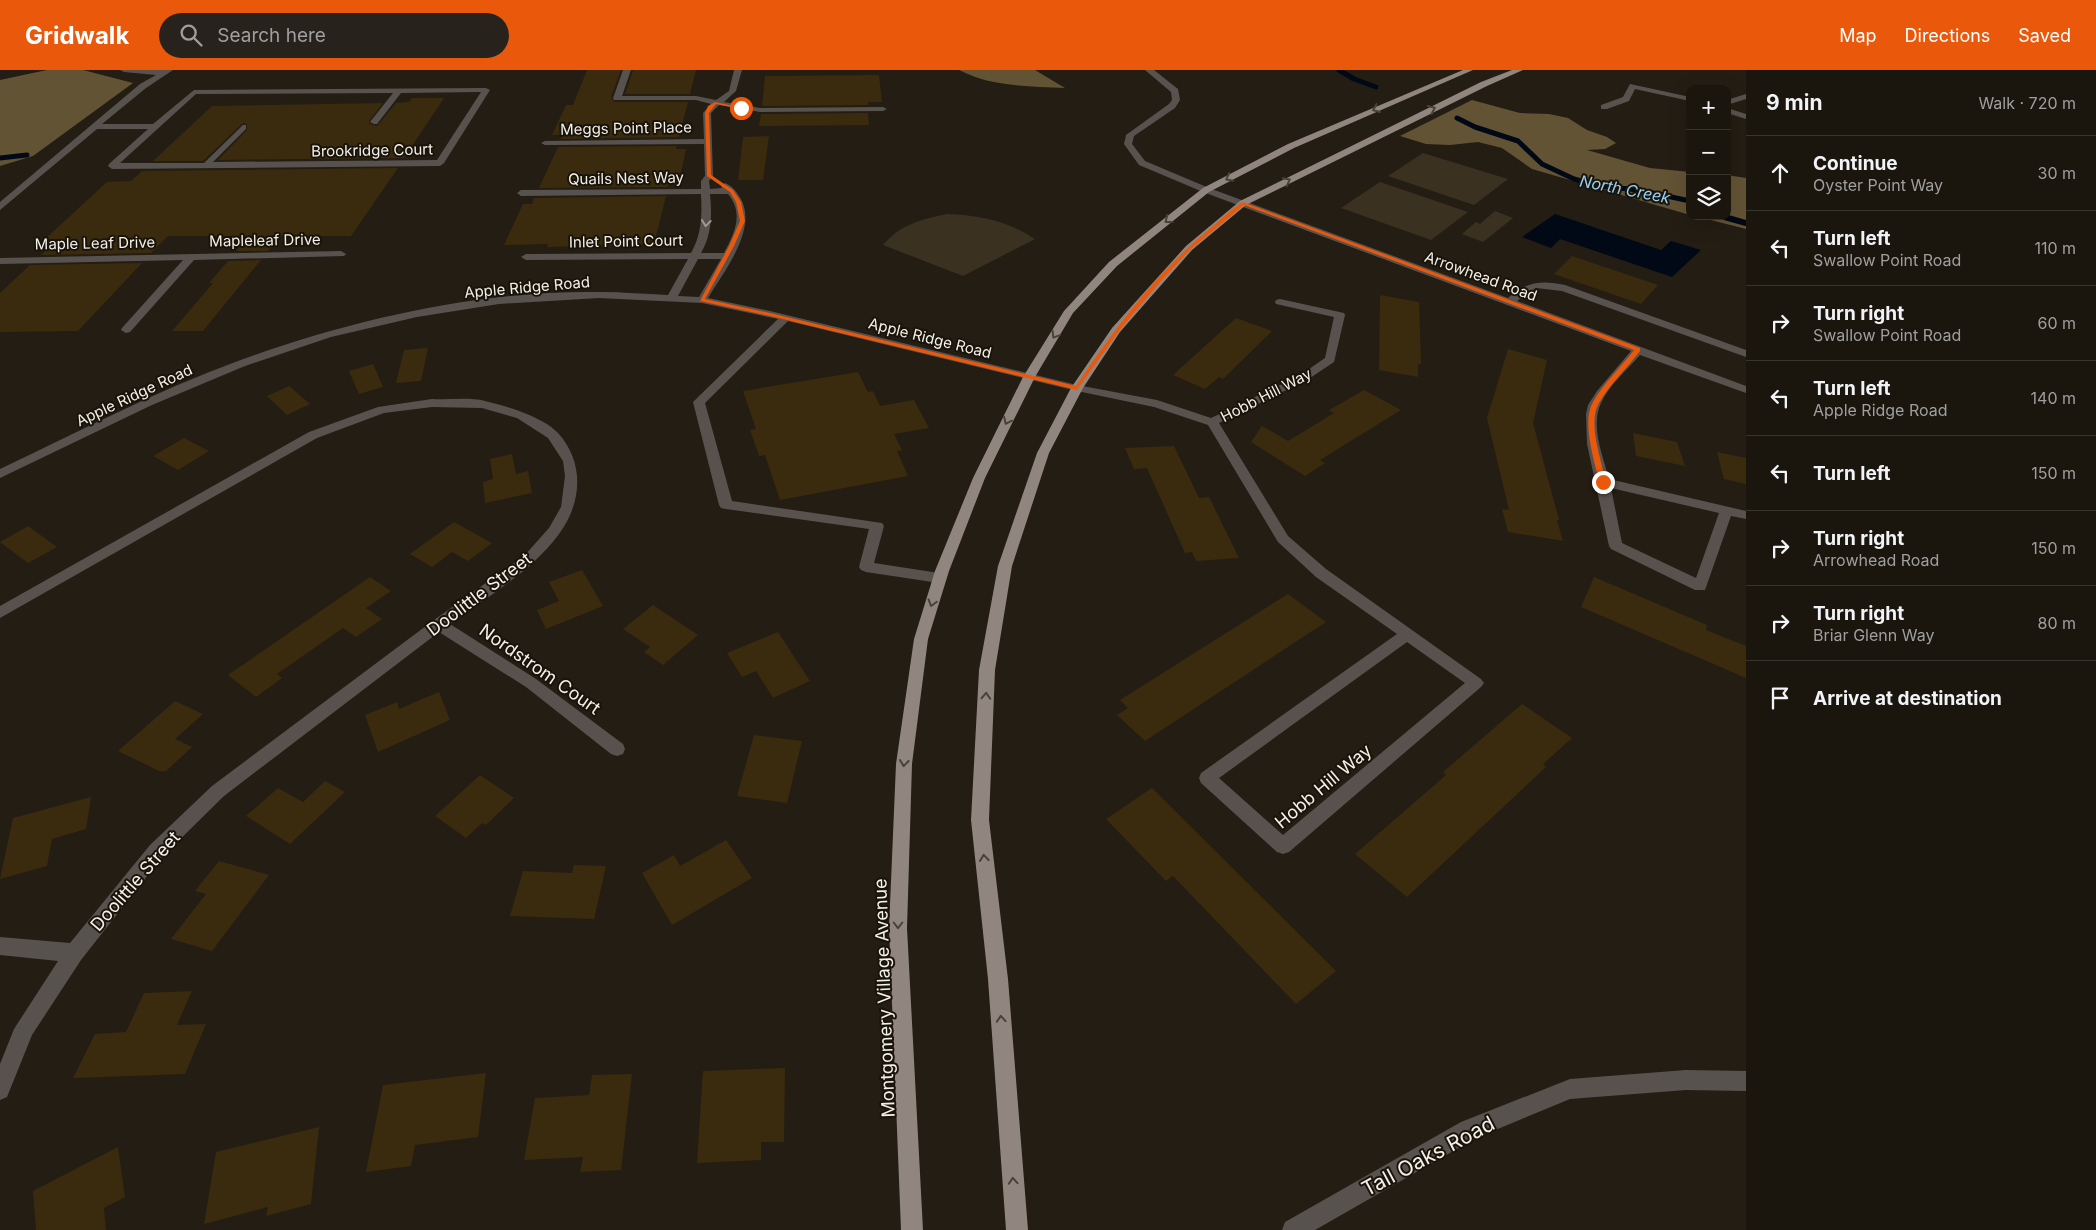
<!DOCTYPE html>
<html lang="en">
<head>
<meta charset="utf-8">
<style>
  :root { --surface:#1a160e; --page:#27231c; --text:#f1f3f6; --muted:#9f9f9e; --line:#38352e; --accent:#ea580c }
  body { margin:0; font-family:Inter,sans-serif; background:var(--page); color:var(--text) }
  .controls { position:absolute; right:15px; top:15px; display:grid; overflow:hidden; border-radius:10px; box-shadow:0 5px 20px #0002 }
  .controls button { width:45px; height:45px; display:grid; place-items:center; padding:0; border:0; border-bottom:1px solid var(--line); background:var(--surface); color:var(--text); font:25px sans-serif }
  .stop { position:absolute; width:15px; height:15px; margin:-11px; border:4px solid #ea580c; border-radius:50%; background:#fff }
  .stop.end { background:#ea580c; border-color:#fff; box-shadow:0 1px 5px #0008 }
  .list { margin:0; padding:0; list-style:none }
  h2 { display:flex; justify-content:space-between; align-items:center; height:65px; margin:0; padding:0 20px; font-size:21px }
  h2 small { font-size:16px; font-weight:400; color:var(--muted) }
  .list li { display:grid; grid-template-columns:32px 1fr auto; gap:15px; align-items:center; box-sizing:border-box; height:75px; padding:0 20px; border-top:1px solid var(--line) }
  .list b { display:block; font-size:19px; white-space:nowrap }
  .list p { margin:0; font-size:16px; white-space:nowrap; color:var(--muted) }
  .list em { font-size:16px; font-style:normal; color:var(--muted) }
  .icon { flex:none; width:28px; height:28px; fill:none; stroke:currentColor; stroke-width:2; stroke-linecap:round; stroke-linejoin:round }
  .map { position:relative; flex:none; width:1746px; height:1160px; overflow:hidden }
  header { display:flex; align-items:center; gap:30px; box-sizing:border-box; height:70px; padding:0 25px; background:var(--accent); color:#fff }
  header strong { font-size:24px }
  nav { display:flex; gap:28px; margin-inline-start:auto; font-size:18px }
  .search { width:350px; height:45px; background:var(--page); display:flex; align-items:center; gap:12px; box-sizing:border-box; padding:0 18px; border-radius:28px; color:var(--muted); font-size:19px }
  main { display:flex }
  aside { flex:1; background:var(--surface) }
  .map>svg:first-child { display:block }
  .green { fill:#3a3120 }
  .forest { fill:#635335 }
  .water { fill:#000915 }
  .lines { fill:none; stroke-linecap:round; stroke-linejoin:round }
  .stream-far1 { stroke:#000915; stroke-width:5 }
  .stream { stroke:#000915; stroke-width:6 }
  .building { fill:#3a2b0e }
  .minor { fill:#58524f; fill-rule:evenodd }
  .major { fill:#91867f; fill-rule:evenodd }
  .oneway { stroke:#494239 }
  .oneway2 { stroke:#9e9994 }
  .route { fill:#ea580c }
  .labels { text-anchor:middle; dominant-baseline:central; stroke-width:4; stroke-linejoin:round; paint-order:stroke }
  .far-street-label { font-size:15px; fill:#f4f0e9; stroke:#19140a }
  .far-water-label { font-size:16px; font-style:italic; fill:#96d0f5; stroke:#19140a }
  .street-label { font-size:18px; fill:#f4f0e9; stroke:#19140a }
  .near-street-label { font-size:21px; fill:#f4f0e9; stroke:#19140a }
</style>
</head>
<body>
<header>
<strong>Gridwalk</strong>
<div class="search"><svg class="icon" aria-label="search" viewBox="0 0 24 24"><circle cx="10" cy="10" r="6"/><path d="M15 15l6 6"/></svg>Search here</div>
<nav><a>Map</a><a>Directions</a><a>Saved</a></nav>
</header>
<main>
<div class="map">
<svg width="1746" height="1160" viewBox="0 0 1746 1160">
  <rect width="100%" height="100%" fill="#231d13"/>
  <g class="green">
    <polygon points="1423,83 1508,109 1474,135 1388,106"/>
    <polygon points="1380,112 1468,142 1431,170 1341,138"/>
    <polygon points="1495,141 1513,148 1483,172 1462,164 1476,152 1480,154"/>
    <path d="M947,144c32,1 61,7 88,25l-72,37 -80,-31c16,-20 39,-26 64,-31z"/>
  </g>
  <g class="forest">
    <polygon points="47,0 83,0 133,13 33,86 0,96 0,10"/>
    <path d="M959,0h76l30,18c-37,-2 -73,-1 -106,-18z"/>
    <polygon points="1472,30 1520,43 1549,44 1568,48 1587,60 1607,67 1616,73 1605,79 1587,80 1650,98 1690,102 1690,145 1532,99 1502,78 1478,72 1450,75 1426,74 1400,66"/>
    <polygon points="1727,105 1746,108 1746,159 1695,146 1727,146"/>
  </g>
  <polygon class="water" points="1555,144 1661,180 1671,171 1701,180 1672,207 1560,169 1551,178 1522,167"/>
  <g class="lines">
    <g class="stream-far1">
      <polyline points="1339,0 1354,9 1376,17"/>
      <polyline points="1457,48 1475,57 1518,71 1542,94 1574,109 1599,116 1639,120 1690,131"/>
      <polyline points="0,88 27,85"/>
    </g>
    <polyline class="stream" points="1721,146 1746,153"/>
  </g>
  <g class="building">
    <polygon points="587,0 621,0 611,27 614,32 688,32 679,67 561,69 563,65 552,65 566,35 573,35"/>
    <polygon points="633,0 696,0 690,24 625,24"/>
    <polygon points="879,5 882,32 868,32 868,35 762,36 765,6"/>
    <polygon points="412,28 444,28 404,88 218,90 247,60 247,54 243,53 203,91 153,91 212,36 383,33 369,51 369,54 377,56 396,33 409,32"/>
    <polygon points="868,43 869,55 759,56 761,44"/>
    <polygon points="769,66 763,110 738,110 743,67"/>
    <polygon points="677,76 676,79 686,79 683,94 678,114 669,114 668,117 539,118 558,77"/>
    <polygon points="398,98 351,166 280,166 268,181 236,181 249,166 168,166 151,183 41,185 58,169 45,169 107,112 131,111 142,101"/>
    <polygon points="666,126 654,174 547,177 548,174 504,175 523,134 532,134 534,128"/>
    <polygon points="1572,186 1658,215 1641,234 1554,204"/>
    <polygon points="261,190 203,261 172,261 213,213 209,213 228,191"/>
    <polygon points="142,193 78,261 0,262 0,223 30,195"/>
    <polygon points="1380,225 1419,232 1421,294 1418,294 1418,307 1379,300"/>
    <polygon points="1236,248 1272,261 1223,309 1219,307 1205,319 1173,305"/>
    <polygon points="428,278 421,311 396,313 404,280"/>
    <polygon points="1508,279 1547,290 1533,353 1559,450 1557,450 1563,471 1508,462 1502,439 1509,440 1487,348"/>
    <polygon points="373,294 383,317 359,324 349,301"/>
    <polygon points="858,302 868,322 873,321 880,336 914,330 929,358 894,364 902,380 897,381 908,406 780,430 765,385 759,386 750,360 756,359 743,321"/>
    <polygon points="289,316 310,334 287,345 267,326"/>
    <polygon points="1364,320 1401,340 1320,390 1325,393 1305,406 1251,372 1262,356 1288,371 1334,343 1329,340"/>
    <polygon points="1633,363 1677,372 1685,396 1636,386"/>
    <polygon points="184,368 209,381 178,400 153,386"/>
    <polygon points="1174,376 1199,428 1209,427 1239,488 1196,491 1192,482 1185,483 1147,398 1134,399 1125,378"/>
    <polygon points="1717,382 1746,388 1746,414 1724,409"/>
    <polygon points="512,384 516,404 528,401 532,423 485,433 483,412 493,409 490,389"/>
    <polygon points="454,452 492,473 468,491 452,482 432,497 410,484"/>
    <polygon points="28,456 57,477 28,493 0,472"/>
    <polygon points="582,500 603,536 546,559 537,540 559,531 549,512"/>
    <polygon points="370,507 391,521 366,538 382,549 356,567 343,558 277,604 282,608 256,627 228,605"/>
    <polygon points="1594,507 1707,555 1706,560 1746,576 1746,608 1581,537"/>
    <polygon points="1288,524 1326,552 1145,671 1117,645 1128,638 1120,630"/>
    <polygon points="653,535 698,565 663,595 644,582 650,577 623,559"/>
    <polygon points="778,562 810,611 773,628 756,601 742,607 727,583"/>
    <polygon points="439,622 450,650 378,682 365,645 397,632 399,639"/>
    <polygon points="175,631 203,644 175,669 192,677 166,701 159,701 118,681"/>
    <polygon points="1522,634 1572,668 1543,694 1546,697 1407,827 1355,784 1446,705 1443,702"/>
    <polygon points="754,665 802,671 787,733 737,726"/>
    <polygon points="480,705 514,728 486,755 482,753 466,768 435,746"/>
    <polygon points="325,711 345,722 290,774 246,746 278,718 303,732"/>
    <polygon points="1152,718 1336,901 1296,934 1173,806 1166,811 1106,749"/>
    <polygon points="91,727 86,759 52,769 47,796 0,809 13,748"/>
    <polygon points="726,770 752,808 672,855 642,803 674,785 680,796"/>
    <polygon points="219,791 269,805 212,881 171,869 206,824 195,821"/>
    <polygon points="574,795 606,796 594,849 510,846 523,801 572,803"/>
    <polygon points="192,921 177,955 206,954 185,1004 73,1008 95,964 126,962 144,923"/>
    <polygon points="785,998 784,1072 761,1072 761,1090 697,1093 703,1001"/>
    <polygon points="486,1003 478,1067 415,1075 411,1096 366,1102 383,1015"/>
    <polygon points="632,1004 621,1100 580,1102 583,1087 524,1090 535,1028 589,1025 592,1005"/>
    <polygon points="319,1057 311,1134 266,1146 268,1137 204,1154 216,1082"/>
    <polygon points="118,1077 125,1127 104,1138 106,1160 36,1160 33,1121"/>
  </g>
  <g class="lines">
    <g class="minor">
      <path d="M120,0h53l-27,18 -44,36h51l41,-34 292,-2 4,2 -46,73 -4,3 -328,3 -4,-3 1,-2 39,-35h-51l-97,81v-8l140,-118 16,-9 -32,-3zM481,22l-44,68 -224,2 33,-33v-4h-3l-39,38h-84l76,-69 197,-1 -23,29 4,2h3l24,-31z"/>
      <path d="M623,0h8l-9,26h74l20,4 13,-9 5,-21h8l-6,21 -12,11 36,6 123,-1 4,2 -4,2 -123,1 -41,-7 -8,8 2,63 -4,5 1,8 12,-1 -1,-2 4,-3c7,3 10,7 14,13 21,31 -15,75 -31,102l62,13 307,74 80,15 54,18 88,-42 26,-18 9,-41 -58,-13 -1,-2 1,-2 4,-1 64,14 1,2 -11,47 -27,18 -88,43 69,113 38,33 155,110 3,4 -3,4 -192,165 -6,2 -6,-2 -76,-69 -2,-5 2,-5 196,-139 -81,-57 -38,-35 -70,-117 -54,-18 -77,-16 -289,-70 -83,82 27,98 150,22 2,3 -10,37 65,10 5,1 2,4 -2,4 -5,1 -73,-11 -5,-2 -2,-3 10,-38 -143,-20 -5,-1 -2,-3 -26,-103 85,-83 -76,-16 -103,-5 -100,6 -82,13 -86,20 -86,29 -93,39 -152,73v-9c78,-37 156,-78 238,-108 112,-41 241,-71 362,-69 22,0 45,2 68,3l20,-36 -162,1 -5,-3 5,-3 165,-1c11,-19 11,-38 10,-59l-180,2 -4,-3 4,-3 180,-1v-8l4,-5 -1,-32 -159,1 -4,-2 4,-2 159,-2 -1,-26 8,-9 -15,-4h-82l-1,-2zM710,124h18c16,19 7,39 -4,59h-23c11,-19 11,-38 9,-59zM698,189h23l-22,38 -21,-1zM1407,572l58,41 -182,152 -64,-57z"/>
      <path d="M1145,0h9l24,19 2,11 -5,8 -41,28 -2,8 13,17 64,27 299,110c18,-16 33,-18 57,-13l181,65v7l-184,-66 -26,-3 -19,13 229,85v7l-106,-38c-13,15 -31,30 -39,48 -11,23 2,53 8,76l137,32v8l-15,-3 -26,74h-10l-84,-41 -2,-3 -22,-102 -1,-30 2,-9 9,-14 34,-40 -428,-159 -64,-27 -15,-21 2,-9 43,-31 3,-4 -1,-8zM1611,418l108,25 -23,65 -74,-35z"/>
      <polygon points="1630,14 1690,27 1690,31 1635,19 1629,31 1607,39 1601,39 1601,35 1623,27"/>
      <polygon points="1746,24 1746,29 1727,35 1727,30"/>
      <polygon points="1727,38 1746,44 1746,49 1727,43"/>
      <polygon points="341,181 346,184 344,186 194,190 130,262 126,263 121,260 122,258 183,190 0,194 0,188"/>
      <path d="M432,329c17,1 37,-2 53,2 21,5 58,16 73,32 27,30 24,70 1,101 -28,38 -72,63 -109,90l86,55 87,65 2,5 -2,5 -6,2 -6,-2 -85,-67 -87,-55 -215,164 -62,61 -81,103 -49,75 -25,62 -7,3v-36l14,-35 44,-68 -58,-6v-18l70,6 80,-98 62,-59 222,-166 91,-65 24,-27 12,-21 4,-31 -2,-15 -15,-23 -31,-20 -35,-10 -50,-1 -48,6 -67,25 -317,180v-12l309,-174 69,-25z"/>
      <polygon points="1686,1000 1746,1001 1746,1021 1686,1020 1570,1029 1476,1068 1315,1160 1282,1160 1285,1152 1461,1052 1570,1009"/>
    </g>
    <g class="major">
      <polygon points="1463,0 1473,0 1294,78 1209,122 1117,196 1073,243 1035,307 985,408 949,501 928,569 912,694 907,858 923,1160 901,1160 889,858 896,694 914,569 935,501 973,408 1023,307 1064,241 1109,192 1203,118 1288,74"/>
      <polygon points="1512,0 1523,0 1487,16 1246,135 1192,180 1120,262 1083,318 1049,383 1012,496 995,600 989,750 1008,909 1028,1160 1006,1160 988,909 971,750 979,600 998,496 1037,383 1071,318 1112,258 1186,176 1240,131 1481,12"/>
    </g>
  </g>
  <defs><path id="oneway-chevron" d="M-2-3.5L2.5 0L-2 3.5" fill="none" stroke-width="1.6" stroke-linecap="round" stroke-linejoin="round" transform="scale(1.25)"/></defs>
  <g class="oneway">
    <use href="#oneway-chevron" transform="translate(1376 39) rotate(156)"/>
    <use href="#oneway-chevron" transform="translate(1432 39) rotate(-25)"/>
    <use href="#oneway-chevron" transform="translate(1229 108) rotate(153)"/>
    <use href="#oneway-chevron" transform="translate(1287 111) rotate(-27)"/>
    <use href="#oneway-chevron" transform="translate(1168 150) rotate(142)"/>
    <use href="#oneway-chevron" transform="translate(1055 265) rotate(121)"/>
    <use href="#oneway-chevron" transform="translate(1007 351) rotate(116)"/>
    <use href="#oneway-chevron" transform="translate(932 533) rotate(106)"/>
    <use href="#oneway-chevron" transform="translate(986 626) rotate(-87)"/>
    <use href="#oneway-chevron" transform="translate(904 693) rotate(96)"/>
    <use href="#oneway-chevron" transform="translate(984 788) rotate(-96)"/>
    <use href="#oneway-chevron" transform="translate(898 855) rotate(90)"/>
    <use href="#oneway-chevron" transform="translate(1001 949) rotate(-94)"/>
    <use href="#oneway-chevron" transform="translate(1013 1111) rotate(-94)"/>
  </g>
  <use class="oneway2" href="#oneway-chevron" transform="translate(706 153) rotate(96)"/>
  <path class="route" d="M715,32l28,6 -2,1 -25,-5 -7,9 2,62 22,15 8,12 4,19 -11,25 -29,53 65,14 306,73c40,-59 81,-115 137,-160 10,-8 19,-18 30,-24l397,146v3c-13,17 -30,33 -41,52 -12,19 3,59 7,79l-3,3 -4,-3c-4,-21 -18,-60 -6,-80 10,-18 28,-35 41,-52l-390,-145 -53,44 -31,33 -41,49 -42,59 -307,-74 -70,-15 29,-55 11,-25 -4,-19 -6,-10 -23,-16 -2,-63 3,-7z"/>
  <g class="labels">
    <g class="far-street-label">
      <text transform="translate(626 58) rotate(-1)">Meggs Point Place</text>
      <text transform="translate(372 80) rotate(-1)">Brookridge Court</text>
      <text transform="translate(626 108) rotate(-1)">Quails Nest Way</text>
      <text transform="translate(265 170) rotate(-1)">Mapleleaf Drive</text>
      <text transform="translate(626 171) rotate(-1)">Inlet Point Court</text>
      <text transform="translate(95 173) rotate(-1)">Maple Leaf Drive</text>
      <text transform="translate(1481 206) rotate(20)">Arrowhead Road</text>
      <text transform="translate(527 217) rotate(-5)">Apple Ridge Road</text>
      <text transform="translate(930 268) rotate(14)">Apple Ridge Road</text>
      <text transform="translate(134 325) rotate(-25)">Apple Ridge Road</text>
      <text transform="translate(1266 325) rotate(-27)">Hobb Hill Way</text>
    </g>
    <g class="far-water-label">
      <text transform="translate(1625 119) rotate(11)">North Creek</text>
    </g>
    <g class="street-label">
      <text transform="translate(479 524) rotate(-37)">Doolittle Street</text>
      <text transform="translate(540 599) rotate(35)">Nordstrom Court</text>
      <text transform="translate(1323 716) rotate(-40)">Hobb Hill Way</text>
      <text transform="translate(135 811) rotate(-49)">Doolittle Street</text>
      <text transform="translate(884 928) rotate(-92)">Montgomery Village Avenue</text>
    </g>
    <g class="near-street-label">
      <text transform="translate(1428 1086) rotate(-28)">Tall Oaks Road</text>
    </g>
  </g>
</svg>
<div class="controls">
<button>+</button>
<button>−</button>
<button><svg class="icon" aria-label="layers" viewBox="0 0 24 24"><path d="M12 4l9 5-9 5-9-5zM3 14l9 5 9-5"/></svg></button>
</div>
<div class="stop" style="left:741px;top:38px"></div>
<div class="stop end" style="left:1603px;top:412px"></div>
</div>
<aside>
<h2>9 min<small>Walk · 720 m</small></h2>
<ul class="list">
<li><svg class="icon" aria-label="ahead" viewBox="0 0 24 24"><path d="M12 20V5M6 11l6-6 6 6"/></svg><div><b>Continue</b><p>Oyster Point Way</p></div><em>30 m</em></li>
<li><svg class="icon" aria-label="left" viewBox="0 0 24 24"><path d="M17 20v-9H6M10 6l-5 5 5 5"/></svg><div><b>Turn left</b><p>Swallow Point Road</p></div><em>110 m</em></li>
<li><svg class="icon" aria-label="right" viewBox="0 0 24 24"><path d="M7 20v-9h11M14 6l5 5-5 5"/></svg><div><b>Turn right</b><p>Swallow Point Road</p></div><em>60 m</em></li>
<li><svg class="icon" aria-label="left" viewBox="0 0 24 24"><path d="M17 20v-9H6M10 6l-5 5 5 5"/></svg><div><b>Turn left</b><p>Apple Ridge Road</p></div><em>140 m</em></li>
<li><svg class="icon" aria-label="left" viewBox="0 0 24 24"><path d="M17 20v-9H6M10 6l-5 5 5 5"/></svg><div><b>Turn left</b></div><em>150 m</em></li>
<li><svg class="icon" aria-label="right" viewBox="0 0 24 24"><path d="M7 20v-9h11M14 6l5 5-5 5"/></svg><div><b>Turn right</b><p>Arrowhead Road</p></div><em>150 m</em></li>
<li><svg class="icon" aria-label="right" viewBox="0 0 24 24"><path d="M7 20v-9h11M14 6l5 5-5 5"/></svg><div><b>Turn right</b><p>Briar Glenn Way</p></div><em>80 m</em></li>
<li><svg class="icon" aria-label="arrive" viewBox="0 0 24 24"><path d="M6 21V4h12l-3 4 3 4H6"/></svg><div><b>Arrive at destination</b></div></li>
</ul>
</aside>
</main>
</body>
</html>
